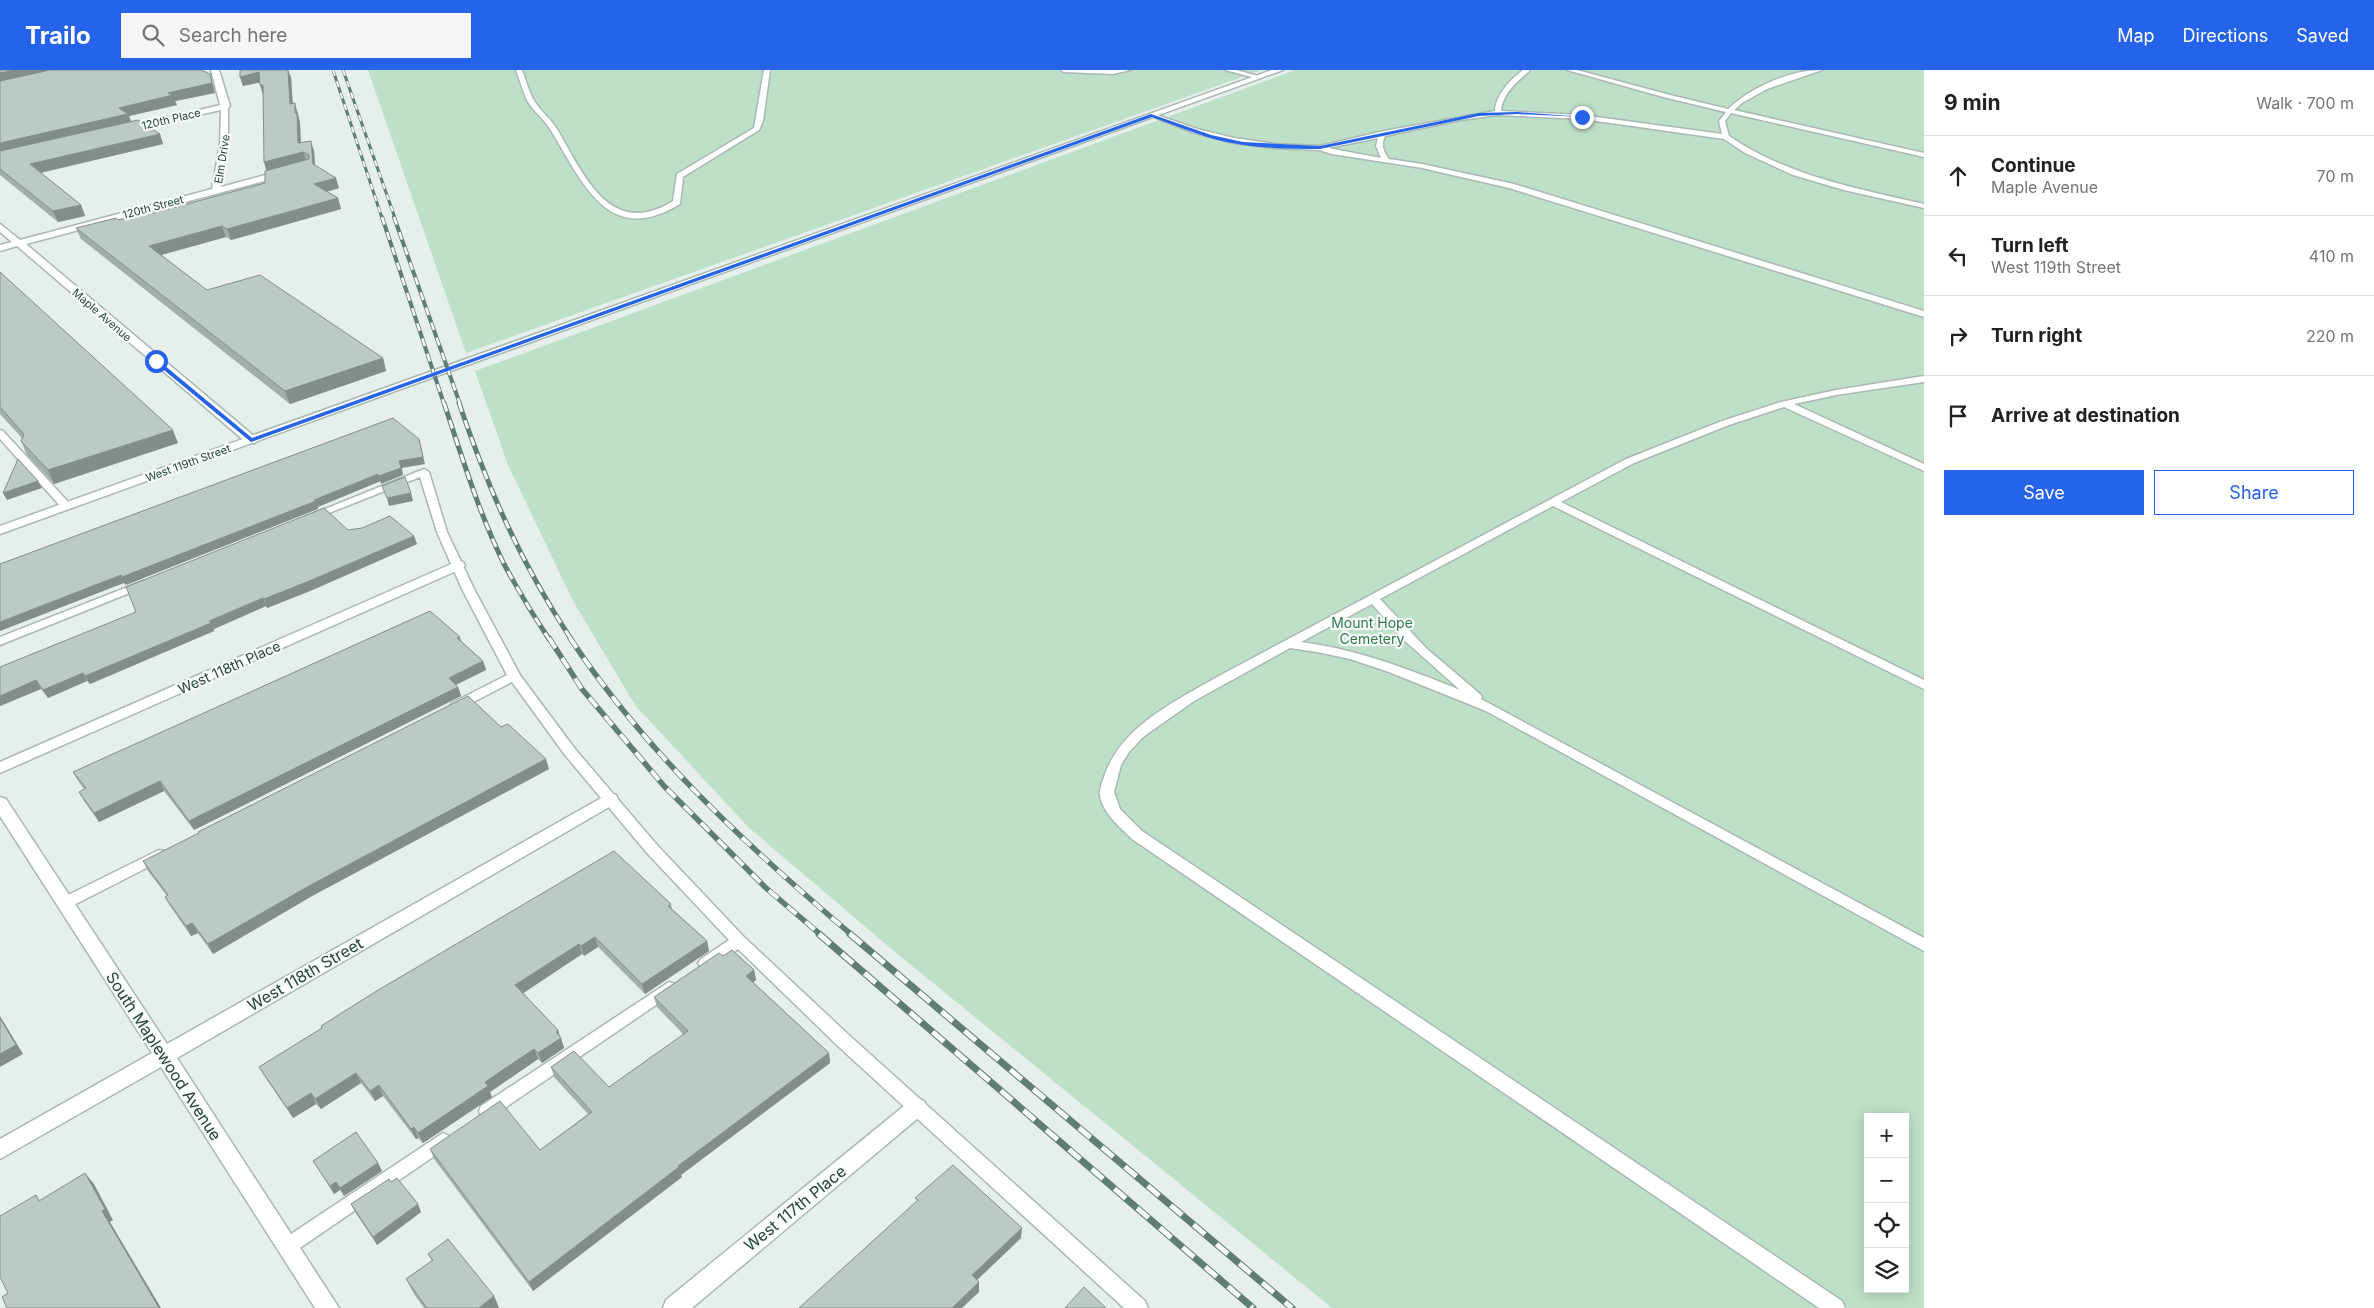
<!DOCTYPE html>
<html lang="en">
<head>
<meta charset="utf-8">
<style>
  :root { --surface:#fff; --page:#f6f6f6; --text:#202124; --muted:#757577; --line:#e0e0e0; --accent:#2563eb }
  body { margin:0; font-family:Inter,sans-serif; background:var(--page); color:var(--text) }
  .controls { position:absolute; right:15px; bottom:15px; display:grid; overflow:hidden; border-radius:0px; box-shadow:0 2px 12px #0003 }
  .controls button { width:45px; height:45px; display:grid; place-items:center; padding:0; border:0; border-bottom:1px solid var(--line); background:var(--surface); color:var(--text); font:25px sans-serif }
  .stop { position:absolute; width:15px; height:15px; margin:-11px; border:4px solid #2563eb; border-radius:50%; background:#fff }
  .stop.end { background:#2563eb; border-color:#fff; box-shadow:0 1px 5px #0008 }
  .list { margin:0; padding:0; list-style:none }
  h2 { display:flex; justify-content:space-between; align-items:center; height:65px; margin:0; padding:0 20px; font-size:21px }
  h2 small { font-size:16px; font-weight:400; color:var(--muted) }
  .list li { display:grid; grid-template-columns:32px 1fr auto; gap:15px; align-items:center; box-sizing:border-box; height:80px; padding:0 20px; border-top:1px solid var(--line) }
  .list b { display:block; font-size:19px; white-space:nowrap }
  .list p { margin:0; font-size:16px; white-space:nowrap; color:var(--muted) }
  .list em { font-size:16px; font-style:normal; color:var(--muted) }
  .actions { display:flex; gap:10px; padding:15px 20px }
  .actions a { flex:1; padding:11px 0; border:1px solid var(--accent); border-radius:0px; text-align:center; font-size:18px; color:var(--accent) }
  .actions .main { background:var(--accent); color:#fff }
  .icon { flex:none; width:28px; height:28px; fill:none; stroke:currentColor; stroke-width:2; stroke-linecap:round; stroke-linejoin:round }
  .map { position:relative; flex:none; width:1924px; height:1238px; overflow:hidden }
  header { display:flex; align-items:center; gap:30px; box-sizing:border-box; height:70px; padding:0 25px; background:var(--accent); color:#fff }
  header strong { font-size:24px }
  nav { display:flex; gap:28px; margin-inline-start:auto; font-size:18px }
  .search { width:350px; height:45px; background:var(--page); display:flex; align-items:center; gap:12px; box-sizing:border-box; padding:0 18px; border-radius:0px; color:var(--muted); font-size:19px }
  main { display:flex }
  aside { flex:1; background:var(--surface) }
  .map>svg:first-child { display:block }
  .green { fill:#bfe0c8; fill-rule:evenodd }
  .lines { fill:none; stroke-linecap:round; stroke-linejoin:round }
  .service-casing { stroke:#a8b8b2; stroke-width:3 }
  .minor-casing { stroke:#a8b8b2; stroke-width:3 }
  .tertiary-casing { stroke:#a8b8b2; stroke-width:3 }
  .service { fill:#fff; fill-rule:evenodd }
  .minor { fill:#fff; fill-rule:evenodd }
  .tertiary { fill:#fff; fill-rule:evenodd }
  .rail-far4-casing { stroke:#5f7d75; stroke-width:3 }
  .rail-far3-casing { stroke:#5f7d75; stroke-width:4 }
  .rail-far2-casing { stroke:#5f7d75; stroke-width:5 }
  .rail-far1-casing { stroke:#5f7d75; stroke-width:5.5 }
  .rail-casing { stroke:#5f7d75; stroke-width:7 }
  .rail-far4 { stroke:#f7fbf9; stroke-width:2; stroke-dasharray:6; stroke-linecap:butt }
  .rail-far3 { stroke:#f7fbf9; stroke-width:2.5; stroke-dasharray:8; stroke-linecap:butt }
  .rail-far2 { stroke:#f7fbf9; stroke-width:3; stroke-dasharray:9; stroke-linecap:butt }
  .rail-far1 { stroke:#f7fbf9; stroke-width:4; stroke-dasharray:12; stroke-linecap:butt }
  .rail { stroke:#f7fbf9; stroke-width:5; stroke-dasharray:15; stroke-linecap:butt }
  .wall { fill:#a1aea9 }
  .shaded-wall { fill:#838d89 }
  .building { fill:#bbcac4; stroke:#838d89 }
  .route { fill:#2563eb }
  .labels { text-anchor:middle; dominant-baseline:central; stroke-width:4.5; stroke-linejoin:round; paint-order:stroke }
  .far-street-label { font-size:11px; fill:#24423a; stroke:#f7fbf9 }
  .park-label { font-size:14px; fill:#2d7a4b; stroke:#f7fbf9 }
  .street-label { font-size:14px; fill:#24423a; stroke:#f7fbf9 }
  .near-street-label { font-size:16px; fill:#24423a; stroke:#f7fbf9 }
</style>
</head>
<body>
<header>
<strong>Trailo</strong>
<div class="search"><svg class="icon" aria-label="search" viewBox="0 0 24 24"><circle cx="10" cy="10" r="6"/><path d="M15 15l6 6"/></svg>Search here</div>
<nav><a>Map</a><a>Directions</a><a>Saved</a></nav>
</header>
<main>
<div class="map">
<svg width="1924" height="1238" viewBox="0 0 1924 1238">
  <rect width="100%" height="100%" fill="#e6efeb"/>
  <g class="green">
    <polygon points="368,0 1262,0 466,283"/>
    <path d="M1295,0h629v1238h-592l-437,-356 -147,-125 -113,-122 -62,-104 -65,-136 -33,-94zM1868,1047h37v172h-37z"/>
  </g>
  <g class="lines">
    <g class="service-casing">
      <g id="service">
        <path d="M516,0h6c4,10 7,23 13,32 6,10 16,17 22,27 27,46 53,111 116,72l4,-27 77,-46 10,-58h6l-7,51 -4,9 -76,47 -3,27c-73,45 -98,-24 -130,-75 -6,-10 -16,-17 -22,-27 -5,-9 -8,-22 -12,-32z"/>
        <polygon points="1061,0 1130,0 1113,4 1064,2"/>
        <polygon points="1225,0 1236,0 1262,7 1259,9"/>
        <path d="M1523,0h7c-12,12 -27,22 -29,41l81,4 140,19 -3,-13 7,-9 -59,-14 -100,-28h10l93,25 58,14c24,-22 62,-39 94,-39l-55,19 -25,14 -8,7 190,43v4l-193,-44 -6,8 4,15c59,40 126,52 195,68v4l-80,-18 -51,-15 -48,-22 -21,-14 -142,-20 -84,-4 -38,5 -75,16c-4,9 -2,15 4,23l33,5 92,20 410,127v6l-415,-129 -87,-20 -90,-14 -13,-4 -44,-2 -41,-5 -42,-11 -43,-17 5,-1 43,15 37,9 41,6 45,2 64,-15 111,-20c1,-17 15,-31 28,-41zM1378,68l-2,8 5,12 -53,-10z"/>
        <path d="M1924,306v6l-88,13 -42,9 130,60v7l-140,-64 -55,18 -95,38 -73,39 363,178v9l-371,-183 -173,93 46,49 54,46 2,3 -1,2 443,239v13l-438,-240 -97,-39 -39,-13 -33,-7 -27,-4 -96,53 -51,36 -14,15 -8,13 -7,27 6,17 22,22 700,470 3,7h-26l-687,-469c-12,-12 -29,-26 -32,-43 -1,-6 2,-13 4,-19 16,-50 70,-75 113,-100l409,-218 96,-38 59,-19 55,-12zM1372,534l33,37 55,49c-51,-21 -104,-41 -159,-48z"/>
        <polygon points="0,360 3,361 70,434 70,438 62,438 0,369"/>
        <path d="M424,399l5,3 18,60 27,57 46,86 55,74 82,96 87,92 107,100 294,264 3,7h-24l-285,-261 -101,-98c-10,7 -25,22 -37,18l-3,-4 3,-4 28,-19 -82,-87 -82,-98 -53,-73 -52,27h-8l-2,-3 2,-3 55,-28 -45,-86 -25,-57 -17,-55 -106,42 -4,1 -5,-3z"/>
        <polygon points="143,511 147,512 149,514 147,516 0,575 0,567"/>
        <polygon points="159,780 164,781 166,785 164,789 70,837 65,839 60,837 58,833 60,829"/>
        <polygon points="669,912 675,914 677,918 675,922 493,1046 487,1048 481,1046 479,1041 481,1036"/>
        <polygon points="443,1063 449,1066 452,1071 449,1076 294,1182 288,1185 282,1182 279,1176 282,1170"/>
      </g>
    </g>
    <g class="minor-casing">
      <g id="minor">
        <polygon points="211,0 219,0 230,36 228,38 228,74 221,117 284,100 288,103 287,105 26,174 255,367 257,370 255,373 247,373 17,176 0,181 0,175 12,172 0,162 0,154 20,170 212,119 220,74 221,40 126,61 122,59 220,35"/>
        <polygon points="458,491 463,492 465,495 463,498 0,703 0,692"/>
        <polygon points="610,723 616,725 618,729 616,733 177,988 339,1238 315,1238 161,997 0,1089 0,1069 152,983 0,746 0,727 6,729 167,974"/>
        <polygon points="917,1028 924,1031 927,1037 924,1043 692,1238 663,1238 666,1230 910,1031"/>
      </g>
    </g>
    <g class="tertiary-casing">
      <polygon id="tertiary" points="1272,0 1283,0 0,464 0,456"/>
    </g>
    <use href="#service" class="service"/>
    <use href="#minor" class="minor"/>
    <use href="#tertiary" class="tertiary"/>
    <g class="rail-far4-casing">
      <g id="rail-far4">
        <polyline points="333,0 382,148"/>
        <polyline points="343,0 395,148"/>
      </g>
    </g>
    <g class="rail-far3-casing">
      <g id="rail-far3">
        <polyline points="382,147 444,334"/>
        <polyline points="394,147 460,334"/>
      </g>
    </g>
    <g class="rail-far2-casing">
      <g id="rail-far2">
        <path d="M444,333c18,54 35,110 60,161 14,26 29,51 45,75"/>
        <path d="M459,333c30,88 61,158 112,236"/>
      </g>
    </g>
    <g class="rail-far1-casing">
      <g id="rail-far1">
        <polyline points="549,568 582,619 664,716 766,818 821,865"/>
        <path d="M570,568c76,115 178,209 282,297"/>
      </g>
    </g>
    <g class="rail-casing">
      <g id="rail">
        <polyline points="819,864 1253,1238"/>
        <polyline points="850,864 1292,1238"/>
      </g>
    </g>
    <use href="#rail-far4" class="rail-far4"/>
    <use href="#rail-far3" class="rail-far3"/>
    <use href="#rail-far2" class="rail-far2"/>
    <use href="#rail-far1" class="rail-far1"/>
    <use href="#rail" class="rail"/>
  </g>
  <g class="wall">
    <polygon points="0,0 213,14 215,23 175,31 177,35 129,46 131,52 160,64 163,74 41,103 81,135 85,146 58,152 0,105"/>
    <polygon points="240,7 291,7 293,34 298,43 300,53 301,72 314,81 315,95 339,118 327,122 338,128 341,139 231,170 226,167 161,185 207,220 383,288 386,301 290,334 81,169 76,158 146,145 265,113 267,101 263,24 260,12 243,16"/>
    <polygon points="0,202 178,373 54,414 27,385 21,371 22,368 0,344"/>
    <polygon points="348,460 414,466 417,474 310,521 267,538 266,536 214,559 214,561 90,614 87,611 48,628 41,619 0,636 0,597"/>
    <polygon points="460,567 462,572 483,591 486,600 456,615 458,617 461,626 194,760 164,721 99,752 84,731 79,722 84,719 78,711 73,702"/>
    <polygon points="501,657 549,699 312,826 213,884 198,863 191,866 170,836 165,827 167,826 148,801 143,791"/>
    <polygon points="671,834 672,839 707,871 709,881 645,924 598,877 584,886 582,884 523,923 558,960 564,978 542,993 538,989 490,1022 492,1027 423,1073 418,1068 416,1069 383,1026 375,1031 361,1013 321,1039 316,1034 293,1048 265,1007 259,997 322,959 321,956"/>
    <polygon points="723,886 754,900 756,910 753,912 829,983 830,993 681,1105 682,1107 533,1221 434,1089 430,1079 540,1080 588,1044 554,1007 551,997 609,1017 684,965 657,937 654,927"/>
    <polygon points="313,1091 378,1093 382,1101 344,1126 340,1120 334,1124 318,1099"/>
    <polygon points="391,1112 421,1142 377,1175 355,1142 351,1134"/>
    <polygon points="428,1184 494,1226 499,1238 424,1238 414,1224 406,1209 432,1191"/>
  </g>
  <g class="shaded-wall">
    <polygon points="14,0 65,0 0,13 0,3"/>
    <polygon points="288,0 291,7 293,44 290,34"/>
    <polygon points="259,2 262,12 243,16 240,7"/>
    <polygon points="210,4 215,23 175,31 177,35 129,46 132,54 0,84 0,73 168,23"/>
    <polygon points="260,15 263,15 266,24 263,25"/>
    <polygon points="295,33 300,53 301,82 303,82 307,92 267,103 264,92 298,73"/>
    <polygon points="160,64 163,74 34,104 30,94"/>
    <polygon points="311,71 314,81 316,105 313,94"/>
    <polygon points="336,108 339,118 317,124 314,114"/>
    <polygon points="338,128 341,139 231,170 227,159"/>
    <polygon points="81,135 85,146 58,152 53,141"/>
    <polygon points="222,156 226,167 154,187 149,176"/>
    <polygon points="383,288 386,301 290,334 285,321"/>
    <polygon points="173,360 178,373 54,414 48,400"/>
    <polygon points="419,369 425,394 402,398 403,405 381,414 379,406 399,391"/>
    <polygon points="378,404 381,411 318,437 318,439 126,515 124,513 0,561 0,552 314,430"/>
    <polygon points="38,411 42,418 7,430 3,423"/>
    <polygon points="411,423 413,431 389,436 387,428"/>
    <polygon points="414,466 417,474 310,521 267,538 264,529"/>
    <polygon points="263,528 266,536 214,559 214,561 90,614 85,606"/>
    <polygon points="483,591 486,600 451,617 449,608"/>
    <polygon points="83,603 87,611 48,628 43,620"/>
    <polygon points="36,610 41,619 0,636 0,626"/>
    <polygon points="458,617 461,626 194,760 189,751"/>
    <polygon points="546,689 549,699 312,826 213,884 208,874 307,817"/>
    <polygon points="160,711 164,721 99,752 94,743"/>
    <polygon points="192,853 198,863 191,866 186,856"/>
    <polygon points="595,867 598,877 584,886 581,876"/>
    <polygon points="707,871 709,881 645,924 642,914"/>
    <polygon points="579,874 582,884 519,926 515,915"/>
    <polygon points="754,900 756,910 748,916 746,906"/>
    <polygon points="0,946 23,984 0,997"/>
    <polygon points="558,960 560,968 561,968 564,978 542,993 538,983 556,962"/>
    <polygon points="534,979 538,989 490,1022 492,1027 423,1073 418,1063 485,1012"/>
    <polygon points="829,983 830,993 681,1105 682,1107 533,1221 529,1212 678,1096"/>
    <polygon points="356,1003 361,1013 321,1039 315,1029"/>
    <polygon points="379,1015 383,1026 375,1031 370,1021"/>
    <polygon points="311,1023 316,1034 293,1048 287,1038"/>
    <polygon points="414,1057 418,1068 416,1069 411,1059"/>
    <polygon points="378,1093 382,1101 344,1126 340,1118"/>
    <polygon points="85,1103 94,1114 113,1150 110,1152 161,1238 159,1238 102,1141"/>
    <polygon points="336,1112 340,1120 334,1124 330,1116"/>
    <polygon points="418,1134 421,1142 377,1175 373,1167"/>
    <polygon points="1022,1158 1021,1168 972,1215 972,1205"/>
    <polygon points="979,1212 979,1222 962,1238 952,1238"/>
    <polygon points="494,1226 499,1238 479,1238"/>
  </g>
  <g class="building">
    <polygon points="0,0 14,0 0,3"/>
    <polygon points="50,0 201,0 210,4 212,13 168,23 173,25 119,38 128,44 0,73 0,11"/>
    <polygon points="240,0 288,0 290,34 295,33 295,43 297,43 298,73 311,71 313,94 336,108 314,114 338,128 227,159 222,156 149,176 207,220 260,205 383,288 285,321 76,158 116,148 118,150 144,143 146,145 265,113 265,101 309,89 309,85 303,82 264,92 263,15 260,15 259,2 240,7"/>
    <polygon points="138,50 160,64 30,94 81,135 53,141 0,99 0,81"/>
    <polygon points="0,202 173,360 48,400 21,371 24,364 0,337"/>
    <polygon points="393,348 419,369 423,387 399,391 401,398 379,406 378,404 314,430 316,431 122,507 121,505 0,552 0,494"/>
    <polygon points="18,389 38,411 3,423"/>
    <polygon points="405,407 411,423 387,428 382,416"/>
    <polygon points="324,438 348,460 362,458 390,446 414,466 307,512 264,529 263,528 209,551 211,553 85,606 83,603 43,620 36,610 0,626 0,597 136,542 126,517"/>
    <polygon points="430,541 460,567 457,568 483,591 449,608 458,617 189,751 160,711 94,743 79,722 86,718 73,702"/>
    <polygon points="468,626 501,657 508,654 546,689 307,817 208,874 192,853 186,856 165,827 168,825 143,791 199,763 198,762"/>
    <polygon points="614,781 671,834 668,836 707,871 642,914 595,867 581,876 579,874 515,915 558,960 556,962 561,968 538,983 534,979 485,1012 488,1016 418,1063 414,1057 411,1059 379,1015 370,1021 356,1003 315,1029 311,1023 287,1038 259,997 322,958 321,956 375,922"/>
    <polygon points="732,880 754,900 746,906 829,983 678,1096 679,1097 529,1212 430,1079 500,1031 540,1080 592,1042 551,997 574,981 609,1017 688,961 654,927 719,883 723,886"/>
    <polygon points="0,948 16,975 0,984"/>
    <polygon points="356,1062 378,1093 340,1118 336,1112 330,1116 313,1091"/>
    <polygon points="953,1095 1022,1158 972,1205 979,1212 952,1238 799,1238 918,1130 915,1128"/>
    <polygon points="85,1103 105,1139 102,1141 159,1238 7,1238 2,1227 8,1223 0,1207 0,1146 36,1125 39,1131"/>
    <polygon points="397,1108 418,1134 373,1167 351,1134 389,1109 391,1112"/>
    <polygon points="448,1169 494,1226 479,1238 427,1238 406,1209 433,1190 428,1184"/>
    <polygon points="1084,1217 1106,1238 1065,1238"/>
  </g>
  <path class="route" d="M1517,42l67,5 -67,-3 -38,2 -159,33c-37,0 -77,-1 -113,-12 -18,-6 -36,-13 -55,-20l-901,325 -98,-81 5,-1 94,78 899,-324 60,21 32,7 77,4 159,-33z"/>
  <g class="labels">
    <g class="far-street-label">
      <text transform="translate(171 49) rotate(-13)">120th Place</text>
      <text transform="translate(222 89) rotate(-81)">Elm Drive</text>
      <text transform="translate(153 137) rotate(-15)">120th Street</text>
      <text transform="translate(102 245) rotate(41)">Maple Avenue</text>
      <text transform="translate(188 393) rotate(-20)">West 119th Street</text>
    </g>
    <g class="park-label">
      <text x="1372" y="552">Mount Hope<tspan x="1372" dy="16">Cemetery</tspan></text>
    </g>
    <g class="street-label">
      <text transform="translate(229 597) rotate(-24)">West 118th Place</text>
    </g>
    <g class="near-street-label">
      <text transform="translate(305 904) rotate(-30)">West 118th Street</text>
      <text transform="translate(164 986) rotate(57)">South Maplewood Avenue</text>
      <text transform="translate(795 1138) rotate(-39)">West 117th Place</text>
    </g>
  </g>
</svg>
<div class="controls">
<button>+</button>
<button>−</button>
<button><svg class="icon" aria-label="locate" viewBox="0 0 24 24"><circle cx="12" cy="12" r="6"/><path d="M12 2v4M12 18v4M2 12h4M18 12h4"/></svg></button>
<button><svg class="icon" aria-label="layers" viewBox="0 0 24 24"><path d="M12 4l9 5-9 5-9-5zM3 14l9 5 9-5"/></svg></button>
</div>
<div class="stop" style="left:156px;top:291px"></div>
<div class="stop end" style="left:1582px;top:47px"></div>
</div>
<aside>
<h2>9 min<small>Walk · 700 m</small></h2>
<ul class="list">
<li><svg class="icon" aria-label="ahead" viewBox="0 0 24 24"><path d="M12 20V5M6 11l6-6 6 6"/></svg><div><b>Continue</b><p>Maple Avenue</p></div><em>70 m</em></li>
<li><svg class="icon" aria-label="left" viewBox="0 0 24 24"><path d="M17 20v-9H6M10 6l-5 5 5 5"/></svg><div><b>Turn left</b><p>West 119th Street</p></div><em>410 m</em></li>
<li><svg class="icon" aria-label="right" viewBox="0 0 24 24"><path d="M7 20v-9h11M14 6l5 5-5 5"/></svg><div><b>Turn right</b></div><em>220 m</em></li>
<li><svg class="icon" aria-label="arrive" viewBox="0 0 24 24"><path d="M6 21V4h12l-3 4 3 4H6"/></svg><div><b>Arrive at destination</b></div></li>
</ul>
<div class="actions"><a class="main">Save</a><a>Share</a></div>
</aside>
</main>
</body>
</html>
